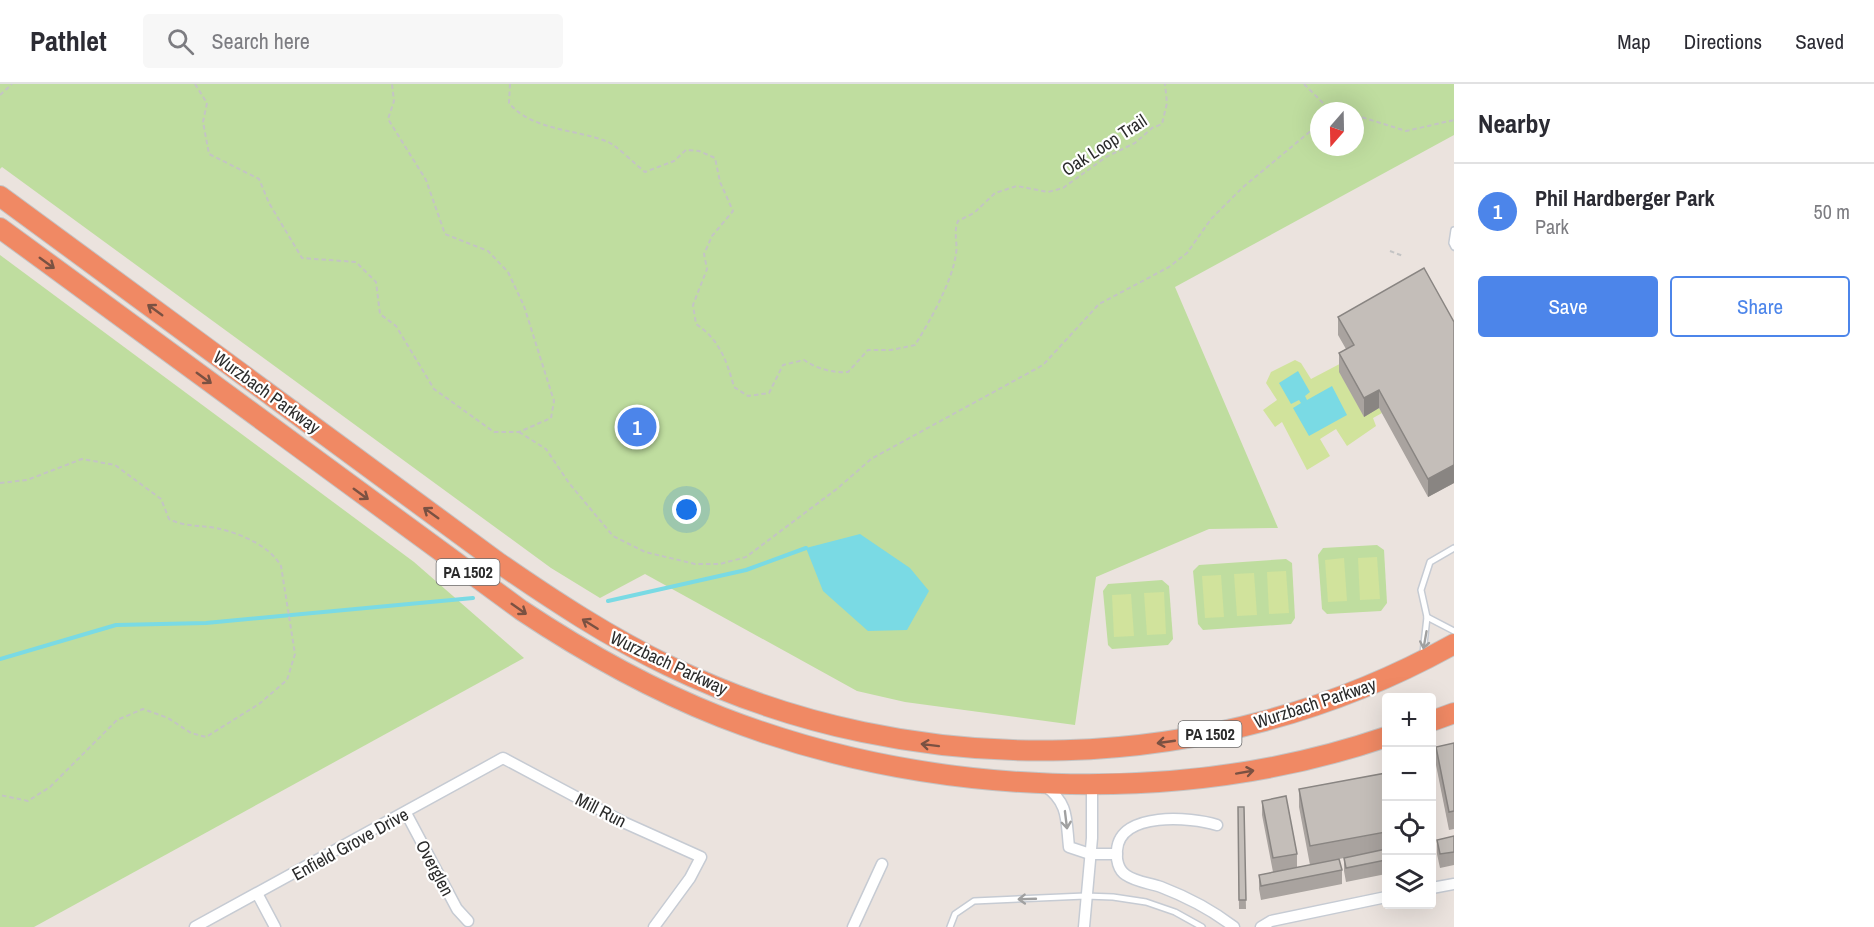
<!DOCTYPE html>
<html lang="en">
<head>
<meta charset="utf-8">
<style>
  :root { --surface:#fff; --page:#f7f7f7; --text:#2b2b33; --muted:#7c7c81; --line:#e1e1e2; --accent:#4c85ea }
  body { margin:0; font-family:"Archivo Narrow",sans-serif; background:var(--page); color:var(--text) }
  .controls { position:absolute; right:18px; bottom:18px; display:grid; overflow:hidden; border-radius:6px; box-shadow:0 6px 24px #0002 }
  .controls button { width:54px; height:54px; display:grid; place-items:center; padding:0; border:0; border-bottom:2px solid var(--line); background:var(--surface); color:var(--text); font:30px sans-serif }
  .compass { position:absolute; left:1310px; top:18px; width:54px; height:54px; border-radius:50%; background:var(--surface); box-shadow:0 6px 24px #0002; rotate:200deg }
  .you { position:absolute; left:687px; top:426px; width:21px; height:21px; margin:-15px; border:4px solid #fff; border-radius:50%; background:#1a73e8; box-shadow:0 0 0 9px #1a73e833 }
  .badge { display:grid; place-items:center; width:39px; height:39px; border-radius:50%; background:var(--accent); color:#fff; font-size:20px; font-weight:700 }
  .pin { position:absolute; translate:-50% -50%; border:3px solid #fff; box-shadow:0 2px 6px #0006 }
  .list { margin:0; padding:0; list-style:none }
  h2 { display:flex; justify-content:space-between; align-items:center; height:78px; margin:0; padding:0 24px; font-size:26px }
  h2 small { font-size:20px; font-weight:400; color:var(--muted) }
  .list li { display:grid; grid-template-columns:39px 1fr auto; gap:18px; align-items:center; box-sizing:border-box; height:96px; padding:0 24px; border-top:2px solid var(--line) }
  .list b { display:block; font-size:22px; white-space:nowrap }
  .list p { margin:0; font-size:20px; white-space:nowrap; color:var(--muted) }
  .list em { font-size:20px; font-style:normal; color:var(--muted) }
  .actions { display:flex; gap:12px; padding:18px 24px }
  .actions a { flex:1; padding:14px 0; border:2px solid var(--accent); border-radius:6px; text-align:center; font-size:21px; color:var(--accent) }
  .actions .main { background:var(--accent); color:#fff }
  .icon { flex:none; width:33px; height:33px; fill:none; stroke:currentColor; stroke-width:2; stroke-linecap:round; stroke-linejoin:round }
  .map { position:relative; flex:none; width:1454px; height:843px; overflow:hidden }
  header { display:flex; align-items:center; gap:36px; box-sizing:border-box; height:84px; padding:0 30px; background:var(--surface); border-bottom:2px solid var(--line) }
  header strong { font-size:28px }
  nav { display:flex; gap:33px; margin-inline-start:auto; font-size:21px }
  .search { width:420px; height:54px; background:var(--page); display:flex; align-items:center; gap:15px; box-sizing:border-box; padding:0 21px; border-radius:6px; color:var(--muted); font-size:22px }
  main { display:flex }
  aside { flex:1; background:var(--surface) }
  .map>svg:first-child { display:block }
  .green { fill:#bfdd9f; fill-rule:evenodd }
  .pitch { fill:#d1e39c }
  .water { fill:#7adae4 }
  .lines { fill:none; stroke-linecap:round; stroke-linejoin:round }
  .stream { stroke:#7adae4; stroke-width:4 }
  .lane-casing { stroke:#c6cbd3; stroke-width:8 }
  .street-casing { stroke:#c6cbd3; stroke-width:13 }
  .highway-casing { stroke:#c4c4c4; stroke-width:22 }
  .path { stroke:#c4c4c4; stroke-width:2; stroke-dasharray:4.5 3; stroke-linecap:butt }
  .lane { stroke:#fff; stroke-width:5 }
  .street { stroke:#fff; stroke-width:10 }
  .highway { stroke:#f08964; stroke-width:20 }
  .wall { fill:#a9a39f }
  .shaded-wall { fill:#898582 }
  .building { fill:#c4beb9; stroke:#898582; stroke-width:1.5 }
  .oneway { stroke:#7a5142 }
  .oneway2 { stroke:#a0a0a0 }
  .labels { text-anchor:middle; dominant-baseline:central; stroke-width:4.5; stroke-linejoin:round; paint-order:stroke }
  .shield { fill:#fff; stroke:#6b6b6b; stroke-width:1.5 }
  .shield-label { font-size:16px; font-weight:bold; fill:#2b2b2b }
  .street-label { font-size:18px; fill:#2b2b2b; stroke:#fff }
</style>
</head>
<body>
<header>
<strong>Pathlet</strong>
<div class="search"><svg class="icon" aria-label="search" viewBox="0 0 24 24"><circle cx="10" cy="10" r="6"/><path d="M15 15l6 6"/></svg>Search here</div>
<nav><a>Map</a><a>Directions</a><a>Saved</a></nav>
</header>
<main>
<div class="map">
<svg width="1454" height="843" viewBox="0 0 1454 843">
  <rect width="100%" height="100%" fill="#ebe3de"/>
  <g class="green">
    <path d="M0,0h1454v51l-279,152 103,241 -69,1 -113,48 -21,148 -170,-23 -48,-11 -212,-117 -45,24 -49,-30 -549,-401 -2,2zM1319,27h36v36h-36z"/>
    <polygon points="0,171 414,478 524,574 34,843 0,843"/>
    <polygon points="1377,461 1384,466 1387,519 1381,527 1327,530 1322,525 1318,471 1323,464"/>
    <polygon points="1286,475 1292,479 1295,534 1291,540 1203,546 1198,540 1193,487 1199,481"/>
    <polygon points="1162,496 1169,502 1173,555 1168,561 1112,565 1108,561 1103,507 1108,500"/>
  </g>
  <g class="pitch">
    <polygon points="1351,274 1340,289 1364,332 1379,324 1382,329 1373,334 1376,342 1347,362 1336,345 1320,355 1330,372 1307,386 1282,338 1275,343 1263,326 1277,316 1266,299 1271,288 1295,276 1301,279 1311,295"/>
    <polygon points="1377,473 1380,515 1360,516 1358,474"/>
    <polygon points="1344,474 1347,517 1328,518 1325,476"/>
    <polygon points="1286,487 1289,529 1269,530 1267,488"/>
    <polygon points="1254,489 1257,531 1237,532 1234,490"/>
    <polygon points="1221,491 1224,533 1205,534 1202,492"/>
    <polygon points="1164,508 1166,550 1147,551 1144,509"/>
    <polygon points="1131,510 1134,552 1114,553 1112,511"/>
  </g>
  <g class="water">
    <polygon points="1298,287 1310,308 1305,312 1307,316 1332,302 1347,331 1309,352 1293,324 1301,319 1299,316 1291,320 1279,299"/>
    <polygon points="860,450 910,484 929,507 907,546 868,547 823,507 806,464"/>
  </g>
  <g class="lines">
    <g class="stream">
      <polyline points="608,517 746,486 806,464"/>
      <polyline points="0,575 116,541 206,539 473,514"/>
    </g>
    <g class="lane-casing">
      <g id="lane">
        <polyline points="1454,146 1452,159 1454,163"/>
        <polyline points="1427,533 1454,547"/>
        <polyline points="1423,569 1427,533 1421,506 1430,478 1454,464"/>
        <polyline points="950,843 955,830 974,817 1085,812 1113,813 1146,818 1175,828 1202,843"/>
      </g>
    </g>
    <g class="street-casing">
      <g id="street">
        <path d="M1045,702c24,17 21,34 24,61l21,7h27"/>
        <polyline points="406,729 457,825 468,837"/>
        <path d="M1217,741c-26,-8 -97,-14 -100,25 -1,9 1,20 9,25 10,7 24,8 35,12 26,10 51,23 73,40"/>
        <polyline points="1432,804 1454,800"/>
        <polyline points="258,811 275,843"/>
        <polyline points="195,843 503,674 623,738 701,773 690,794 654,843"/>
        <polyline points="853,843 882,780"/>
        <polyline points="1084,843 1092,754 1092,699"/>
        <polyline points="1261,843 1271,837 1386,813"/>
      </g>
    </g>
    <g class="highway-casing">
      <g id="highway">
        <path d="M0,112l499,367c55,38 110,74 170,103 248,120 545,112 785,-22"/>
        <path d="M0,144l521,382c63,42 129,79 200,107 205,80 457,91 665,20"/>
        <polyline points="1432,637 1454,629"/>
      </g>
    </g>
    <g class="path">
      <polyline points="195,0 207,19 203,38 209,70 259,95 269,119 302,174 356,178 376,198 380,230 396,242 434,305 494,348 519,348 551,334 554,317 524,222 508,188 488,167 445,150 426,96 388,35 394,17 392,0"/>
      <path d="M510,0l-1,19c23,28 68,26 99,39 8,3 28,23 37,30l29,-11 12,-11 13,1 16,7 5,24 13,29 -21,25 -8,18 3,15 -14,36 3,19c23,15 31,37 38,63l14,9 21,-3 14,-28 21,-5c13,9 29,13 44,12l20,-22h23l24,-5c15,-24 37,-63 41,-91 2,-12 -3,-21 2,-33l16,-8 21,-20 22,-7 31,6 15,-4 43,-31 29,-14 17,-15 10,-4 5,-21 -2,-19"/>
      <polyline points="1304,0 1331,27"/>
      <polyline points="0,11 12,0"/>
      <polyline points="1355,31 1406,47 1454,36"/>
      <polyline points="1390,167 1403,172"/>
      <polyline points="519,348 546,365 569,399 613,452 645,468 695,480 720,480 746,473 838,404 871,375 1043,281 1099,220 1169,183 1187,169 1211,135 1242,104 1319,40"/>
      <path d="M0,399l27,-3 55,-21 33,6 46,34 8,20c16,8 29,6 47,9 23,5 53,17 65,38l14,88 -8,26 -28,24 -53,33 -15,-4 -23,-15 -25,-9 -26,11 -67,67 -22,14 -28,-6"/>
    </g>
    <use href="#lane" class="lane"/>
    <use href="#street" class="street"/>
    <use href="#highway" class="highway"/>
  </g>
  <g class="wall">
    <polygon points="1338,233 1454,238 1454,399 1428,413 1379,324 1364,333 1339,288 1339,269 1346,265 1338,251"/>
    <polygon points="1454,659 1454,745 1449,746 1436,681 1436,663"/>
    <polygon points="1386,689 1386,790 1346,798 1344,787 1344,774 1339,775 1342,786 1342,800 1261,816 1259,805 1259,791 1273,788 1262,731 1262,717 1297,770 1297,783 1310,781 1299,723 1299,705"/>
    <polygon points="1238,723 1244,723 1246,825 1239,825"/>
    <polygon points="1431,723 1435,739 1435,757 1431,758"/>
    <polygon points="1454,752 1454,781 1440,784 1437,770 1437,756"/>
  </g>
  <g class="shaded-wall">
    <polygon points="1379,306 1379,324 1364,333 1364,314"/>
    <polygon points="1454,381 1454,399 1428,413 1428,395"/>
  </g>
  <g class="building">
    <polygon points="1424,184 1454,238 1454,381 1428,395 1379,306 1364,314 1339,269 1354,261 1338,233"/>
    <polygon points="1454,659 1454,727 1449,728 1436,663"/>
    <polygon points="1386,689 1386,748 1310,762 1299,705"/>
    <polygon points="1286,712 1297,770 1273,774 1262,717"/>
    <polygon points="1238,723 1244,723 1246,816 1239,816"/>
    <polygon points="1431,723 1435,739 1431,740"/>
    <polygon points="1454,752 1454,768 1440,770 1437,756"/>
    <polygon points="1386,765 1386,776 1346,784 1344,774"/>
    <polygon points="1339,775 1342,786 1261,802 1259,791"/>
  </g>
  <defs><path id="oneway-shaft" d="M-6 0H5M1.5-3L5.5 0L1.5 3" fill="none" stroke-width="1.6" stroke-linecap="round" stroke-linejoin="round" transform="scale(1.5)"/></defs>
  <g class="oneway">
    <use href="#oneway-shaft" transform="translate(47 179) rotate(36)"/>
    <use href="#oneway-shaft" transform="translate(155 226) rotate(-144)"/>
    <use href="#oneway-shaft" transform="translate(204 294) rotate(36)"/>
    <use href="#oneway-shaft" transform="translate(361 410) rotate(36)"/>
    <use href="#oneway-shaft" transform="translate(431 429) rotate(-144)"/>
    <use href="#oneway-shaft" transform="translate(519 525) rotate(35)"/>
    <use href="#oneway-shaft" transform="translate(590 540) rotate(-148)"/>
    <use href="#oneway-shaft" transform="translate(1166 658) rotate(172)"/>
    <use href="#oneway-shaft" transform="translate(930 661) rotate(-173)"/>
    <use href="#oneway-shaft" transform="translate(1245 688) rotate(-10)"/>
  </g>
  <g class="oneway2">
    <use href="#oneway-shaft" transform="translate(1425 556) rotate(100)"/>
    <use href="#oneway-shaft" transform="translate(1066 736) rotate(83)"/>
    <use href="#oneway-shaft" transform="translate(1027 815) rotate(178)"/>
  </g>
  <g class="labels">
    <g class="shield">
      <rect x="436.5" y="475" width="63" height="26" rx="4.5"/>
      <rect x="1178.5" y="637" width="63" height="26" rx="4.5"/>
    </g>
    <g class="shield-label">
      <text x="468" y="488">PA 1502</text>
      <text x="1210" y="650">PA 1502</text>
    </g>
    <g class="street-label">
      <text transform="translate(1104 61) rotate(-33)">Oak Loop Trail</text>
      <text transform="translate(267 308) rotate(36)">Wurzbach Parkway</text>
      <text transform="translate(669 579) rotate(25)">Wurzbach Parkway</text>
      <text transform="translate(1315 619) rotate(-18)">Wurzbach Parkway</text>
      <text transform="translate(601 726) rotate(27)">Mill Run</text>
      <text transform="translate(350 760) rotate(-29)">Enfield Grove Drive</text>
      <text transform="translate(435 784) rotate(62)">Overglen</text>
    </g>
  </g>
</svg>
<div class="controls">
<button>+</button>
<button>−</button>
<button><svg class="icon" aria-label="locate" viewBox="0 0 24 24"><circle cx="12" cy="12" r="6"/><path d="M12 2v4M12 18v4M2 12h4M18 12h4"/></svg></button>
<button><svg class="icon" aria-label="layers" viewBox="0 0 24 24"><path d="M12 4l9 5-9 5-9-5zM3 14l9 5 9-5"/></svg></button>
</div>
<svg class="compass" viewBox="-18 -18 36 36"><path d="M0-13l5 13h-10z" fill="#e53935"/><path d="M0 13l5-13h-10z" fill="#7c7c81"/></svg>
<div class="you"></div>
<div class="pin badge" style="left:637px;top:343px">1</div>
</div>
<aside>
<h2>Nearby<small></small></h2>
<ul class="list">
<li><span class="badge">1</span><div><b>Phil Hardberger Park</b><p>Park</p></div><em>50 m</em></li>
</ul>
<div class="actions"><a class="main">Save</a><a>Share</a></div>
</aside>
</main>
</body>
</html>
